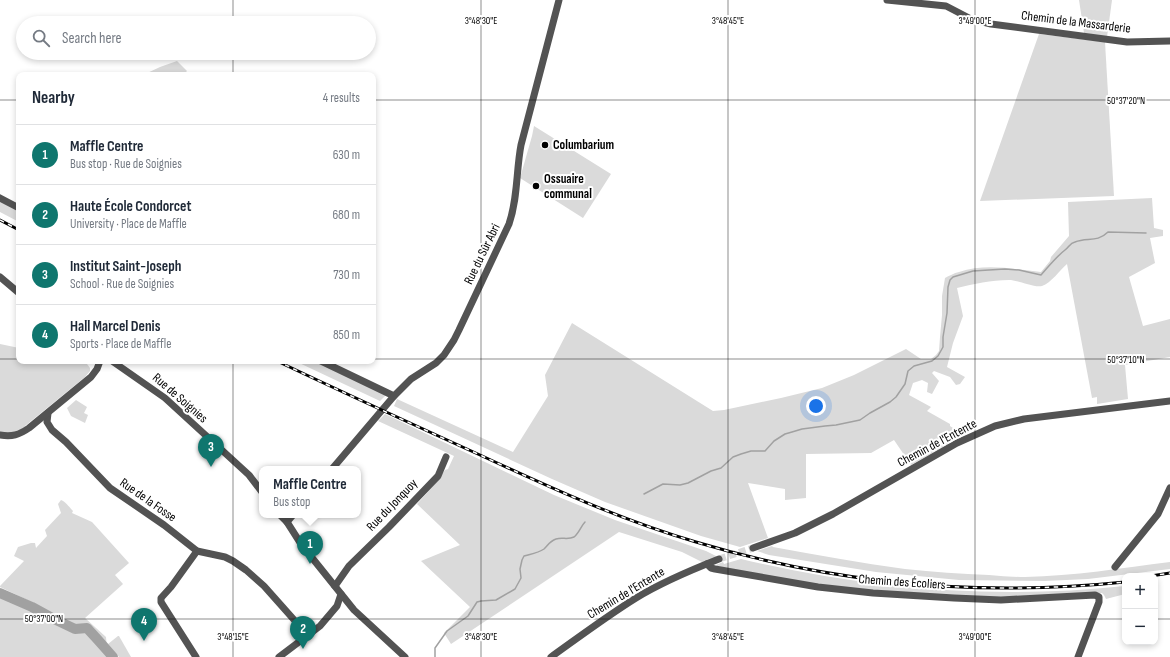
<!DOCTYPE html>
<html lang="en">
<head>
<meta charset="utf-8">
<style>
  :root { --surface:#fff; --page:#f6f6f7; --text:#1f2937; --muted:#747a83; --line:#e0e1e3; --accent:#0f766e }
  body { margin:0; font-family:"Sofia Sans Condensed",sans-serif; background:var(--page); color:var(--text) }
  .controls { position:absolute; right:12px; bottom:12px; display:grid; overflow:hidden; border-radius:8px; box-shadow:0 2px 6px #0003 }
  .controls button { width:36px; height:36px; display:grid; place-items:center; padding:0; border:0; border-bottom:1px solid var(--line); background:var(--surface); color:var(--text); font:20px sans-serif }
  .you { position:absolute; left:816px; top:406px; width:14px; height:14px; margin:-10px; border:3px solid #fff; border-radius:50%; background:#1a73e8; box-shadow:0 0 0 6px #1a73e833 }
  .badge { display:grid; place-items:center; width:26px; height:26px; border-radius:50%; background:var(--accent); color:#fff; font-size:13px; font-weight:700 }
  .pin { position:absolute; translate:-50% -33px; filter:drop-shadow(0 1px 2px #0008) }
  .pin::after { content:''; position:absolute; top:21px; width:14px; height:12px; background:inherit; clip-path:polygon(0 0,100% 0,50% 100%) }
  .popup { position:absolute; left:259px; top:466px; width:102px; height:52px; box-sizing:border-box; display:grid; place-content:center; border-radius:8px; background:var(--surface); filter:drop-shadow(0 1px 3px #0005); font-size:13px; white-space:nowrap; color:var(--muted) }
  .popup b { font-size:15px; color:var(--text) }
  .popup::after { content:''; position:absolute; left:50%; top:100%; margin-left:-8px; border:8px solid transparent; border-top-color:var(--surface) }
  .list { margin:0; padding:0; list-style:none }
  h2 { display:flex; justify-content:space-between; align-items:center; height:52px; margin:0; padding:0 16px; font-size:17px }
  h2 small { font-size:13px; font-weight:400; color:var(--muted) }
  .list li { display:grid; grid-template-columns:26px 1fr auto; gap:12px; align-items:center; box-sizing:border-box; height:60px; padding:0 16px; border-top:1px solid var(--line) }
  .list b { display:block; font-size:15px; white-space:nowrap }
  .list p { margin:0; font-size:13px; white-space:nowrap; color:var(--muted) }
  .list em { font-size:13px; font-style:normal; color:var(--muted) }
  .icon { flex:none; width:22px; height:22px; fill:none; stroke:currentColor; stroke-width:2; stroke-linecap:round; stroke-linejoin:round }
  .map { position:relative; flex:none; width:1170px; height:657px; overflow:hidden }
  .search { position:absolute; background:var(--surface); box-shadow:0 2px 6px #0003; left:16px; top:16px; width:360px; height:44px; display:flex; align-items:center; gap:10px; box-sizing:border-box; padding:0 14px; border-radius:22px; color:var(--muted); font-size:15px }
  .panel { position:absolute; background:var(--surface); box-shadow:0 2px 6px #0003; left:16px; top:72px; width:360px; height:292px; border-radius:8px }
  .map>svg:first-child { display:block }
  .green { fill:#dadada }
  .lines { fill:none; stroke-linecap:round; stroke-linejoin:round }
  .stream { stroke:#a1a1a1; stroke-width:1.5 }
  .river { stroke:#a1a1a1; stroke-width:10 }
  .minor-tunnel { stroke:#d9d9d9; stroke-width:7; stroke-dasharray:7 3.5; stroke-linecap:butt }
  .minor { stroke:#535353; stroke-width:7 }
  .rail-casing { stroke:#000; stroke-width:3 }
  .rail { stroke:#fff; stroke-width:1.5; stroke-dasharray:4.5; stroke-linecap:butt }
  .ticks { fill:none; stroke:#000; stroke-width:1; stroke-opacity:0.45 }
  .poi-dot { fill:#000; stroke:#fff; stroke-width:1.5 }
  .labels { text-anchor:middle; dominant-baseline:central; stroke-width:4; stroke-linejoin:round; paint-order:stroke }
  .street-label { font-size:13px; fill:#000; stroke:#fff }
  .poi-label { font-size:13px; font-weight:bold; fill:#000; stroke:#fff; text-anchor:start }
  .ticks-label { font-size:10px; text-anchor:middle; fill:#000; stroke:#fff; stroke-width:4; stroke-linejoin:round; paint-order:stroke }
</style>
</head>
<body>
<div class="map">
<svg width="1170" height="657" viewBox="0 0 1170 657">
  <rect width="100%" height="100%" fill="#fff"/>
  <g class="green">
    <polygon points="1079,0 1112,0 1107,37 1084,33"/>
    <polygon points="1039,34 1105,42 1114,196 980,201"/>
    <polygon points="177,61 187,71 183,75 143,75 160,67"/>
    <polygon points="534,126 611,174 583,218 520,178 532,136"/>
    <path d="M1152,198l2,30 9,2v6l-13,2 5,25 -26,14 14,49 27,-7v38l-45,8 3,34 -31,5v-7l-5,1 -25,-134c-7,6 -16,19 -25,22 -8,2 -24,-6 -33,-6 -18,0 -35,4 -52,8l6,28 -10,27 -6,24 18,10 -5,7 -4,1 -6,-8 -16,-6 -2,2 7,8 -7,13 -5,-2 1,-9 -6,-3 -9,3 -4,12 22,12 -4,4 23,13v2l13,9 -52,30 -17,-25 -23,13 -65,1v44l-21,2v-11l-37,-6 20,55 -28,9 -39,-11 -96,-34 -53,-23 -158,-73 3,-7 116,53 35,-56 -3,-21 27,-52 141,88 11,-1 57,-12 41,-10 32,-13 52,-26 15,10h10l5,-4 3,-4 1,-14 2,-22v-19l3,-18c4,-2 9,-5 14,-6 26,-9 55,-3 82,0l9,-11 1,-4 18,-21 -1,-34z"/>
    <polygon points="0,199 19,209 19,222 0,212"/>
    <polygon points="0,344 19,348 19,361 81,361 87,364 90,368 90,371 85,377 25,426 24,431 0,435"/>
    <polygon points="295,361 314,361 386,395 380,401"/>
    <polygon points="76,400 87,407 84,413 88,415 85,423 71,416 67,408"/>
    <polygon points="385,414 554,495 615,520 706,551 718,557 704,563 682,552 619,532 451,644 444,633 470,607 421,561 460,545 417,504 437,482 445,470 448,469 454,456 378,421"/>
    <path d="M61,500c5,2 8,7 12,11l-1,2 20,9 37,41 -14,12 8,9 -38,34 21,19 1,12 6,8h-113v-64l32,14 6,-2 -38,-18v-1l24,-25 -10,-5 4,-9 13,-4h4l1,5 11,-12 -2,-6 16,-17 -3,-9z"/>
    <path d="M772,546l1,1c44,8 88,16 132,22 28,3 56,5 84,6 12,1 24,2 36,2 49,-1 97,-9 145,-15v7l-82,10 -43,2 -86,-1 -83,-8 -107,-17 -12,-4z"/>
    <path d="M741,559c128,30 253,41 384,27v8l-19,5 -2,-4 -2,-2 -104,5 -67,-3 -112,-10 -103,-18v-2l7,-3 1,2z"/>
    <polygon points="118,636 119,636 131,657 119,657 108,644"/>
  </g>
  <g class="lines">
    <g class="stream">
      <path d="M644,494l19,-10 17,1 8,-2 23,-12 10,-3 12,-11 8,-3 10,-3h14l9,-10 11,-7 7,-2 10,-3 23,-3 11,-1 24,-5 10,-7 20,-11 6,-5 9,-13 3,-13 6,-5 18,-5 6,-5 5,-9v-10l4,-24 1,-26 2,-7 3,-3 20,-6 32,-2 14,1 22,5c8,-9 15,-18 24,-25 4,-3 5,-7 10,-8 12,-5 22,1 33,-10l38,1"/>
      <path d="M435,657v-9l12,-17 21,-15 9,-14 4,-1 15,-1 19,-11 6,-11 -1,-9 2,-9 2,-4c7,-2 14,-3 20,-7 4,-4 6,-8 12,-10 6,-2 12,1 18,-2 5,-4 7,-11 11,-15"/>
    </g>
    <polyline class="river" points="0,593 32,607 52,618 75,629 87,628 98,640 113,657"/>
    <polyline class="minor-tunnel" points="719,559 753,548"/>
    <g class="minor">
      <polyline points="887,0 946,6 971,19 991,24 1127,42 1170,41"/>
      <polyline points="0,198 19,208"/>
      <polyline points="0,277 19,293"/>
      <polyline points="112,361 165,398 249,475 262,492"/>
      <polyline points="321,361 394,396"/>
      <polyline points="48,413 47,422 52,430 66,442 110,488 164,525 197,551 225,557 233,561 246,570 264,586 296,622 305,637"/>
      <path d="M0,435c12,2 19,0 29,-7l62,-51 6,-8 3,-8"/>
      <path d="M332,469l62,-73 17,-17 25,-16 8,-8 10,-15 5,-10 50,-106c9,-26 7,-53 12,-79l38,-145"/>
      <polyline points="280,515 287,522 301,544 354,610 405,657"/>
      <polyline points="287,522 293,515"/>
      <polyline points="753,548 795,533 833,514 957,443 995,426 1024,419 1170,401"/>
      <polyline points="707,564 711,568 715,569 818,587 873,593 954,598 1001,600 1095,595 1099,597 1099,602 1078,657"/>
      <polyline points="1115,567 1158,514 1170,488"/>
      <polyline points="335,586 349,566 389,527 438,476 446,457"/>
      <polyline points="196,657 161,602 161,598 171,587 197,551"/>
      <polyline points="279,657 320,626 337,606 341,594"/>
      <path d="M551,657c28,-20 56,-41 85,-59 26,-16 55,-28 83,-39"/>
    </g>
    <g class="rail-casing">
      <g id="rail">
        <polyline points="0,220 19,230"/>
        <path d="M277,361c67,32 135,63 203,94 71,33 141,65 216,87 140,42 283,55 429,40"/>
        <polyline points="1151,576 1170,573"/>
      </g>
    </g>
    <use href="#rail" class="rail"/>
  </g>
  <path class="ticks" d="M233,0v23M481,0v657M728,0v657M975,0v657M233,53v22M0,100h19M373,100h797M0,359h19M373,359h797M233,361v296M0,619h1125M1155,619h15"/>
  <g class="poi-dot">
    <circle cx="545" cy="145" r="4"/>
    <circle cx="536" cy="186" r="4"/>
  </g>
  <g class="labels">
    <g class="street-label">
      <text transform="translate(1076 22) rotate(7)">Chemin de la Massarderie</text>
      <text transform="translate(482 254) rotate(-64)">Rue du Sûr Abri</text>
      <text transform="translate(180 398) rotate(41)">Rue de Soignies</text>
      <text transform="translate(937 443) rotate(-28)">Chemin de l'Entente</text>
      <text transform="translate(148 500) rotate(35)">Rue de la Fosse</text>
      <text transform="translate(392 505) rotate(-46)">Rue du Jonquoy</text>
      <text transform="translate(902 582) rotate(4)">Chemin des Écoliers</text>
      <text transform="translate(626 593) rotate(-31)">Chemin de l'Entente</text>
    </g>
    <g class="poi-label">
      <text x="553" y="145">Columbarium</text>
      <text x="544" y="179">Ossuaire<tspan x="544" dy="15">communal</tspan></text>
    </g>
  </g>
  <g class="ticks-label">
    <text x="481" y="24">3°48'30"E</text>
    <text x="728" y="24">3°48'45"E</text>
    <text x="975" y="24">3°49'00"E</text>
    <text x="1126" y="104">50°37'20"N</text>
    <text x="1126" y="363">50°37'10"N</text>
    <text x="44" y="622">50°37'00"N</text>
    <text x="233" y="640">3°48'15"E</text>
    <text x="481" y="640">3°48'30"E</text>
    <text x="728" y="640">3°48'45"E</text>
    <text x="975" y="640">3°49'00"E</text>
  </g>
</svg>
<div class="controls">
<button>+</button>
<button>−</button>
</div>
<div class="you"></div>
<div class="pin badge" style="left:310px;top:564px">1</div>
<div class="popup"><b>Maffle Centre</b>Bus stop</div>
<div class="pin badge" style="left:303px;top:649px">2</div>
<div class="pin badge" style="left:211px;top:467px">3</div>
<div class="pin badge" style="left:144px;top:641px">4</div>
<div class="search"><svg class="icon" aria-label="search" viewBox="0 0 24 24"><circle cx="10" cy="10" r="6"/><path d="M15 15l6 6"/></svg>Search here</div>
<section class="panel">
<h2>Nearby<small>4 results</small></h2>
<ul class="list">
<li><span class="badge">1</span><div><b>Maffle Centre</b><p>Bus stop · Rue de Soignies</p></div><em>630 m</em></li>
<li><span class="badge">2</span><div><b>Haute École Condorcet</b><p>University · Place de Maffle</p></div><em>680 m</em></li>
<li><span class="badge">3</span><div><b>Institut Saint-Joseph</b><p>School · Rue de Soignies</p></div><em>730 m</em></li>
<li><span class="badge">4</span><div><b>Hall Marcel Denis</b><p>Sports · Place de Maffle</p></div><em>850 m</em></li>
</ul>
</section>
</div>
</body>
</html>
